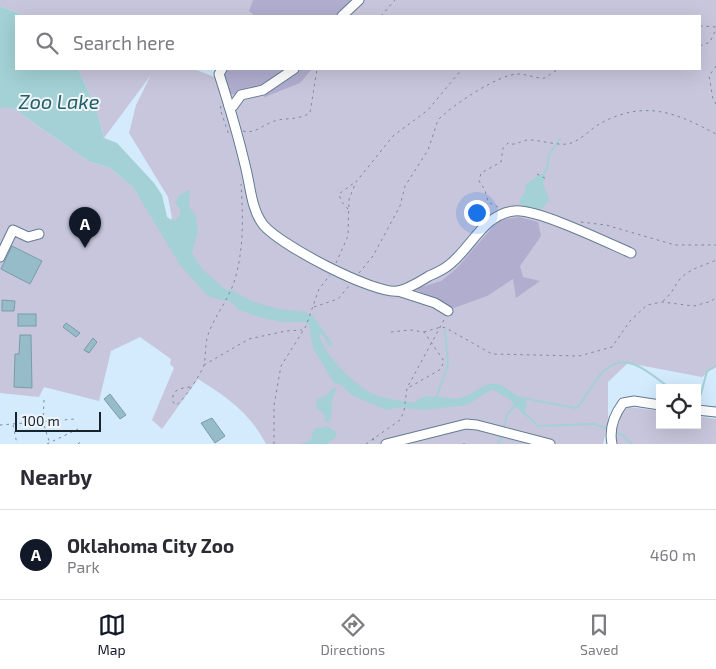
<!DOCTYPE html>
<html lang="en">
<head>
<meta charset="utf-8">
<style>
  :root { --surface:#fff; --page:#f2f2f3; --text:#2b2b33; --muted:#7c7c81; --line:#e1e1e2; --accent:#111827 }
  body { margin:0; font-family:"Exo 2",sans-serif; background:var(--page); color:var(--text) }
  .controls { position:absolute; right:15px; bottom:15px; display:grid; overflow:hidden; border-radius:0px; box-shadow:0 5px 20px #0002 }
  .controls button { width:45px; height:45px; display:grid; place-items:center; padding:0; border:0; border-bottom:1px solid var(--line); background:var(--surface); color:var(--text); font:25px sans-serif }
  .scale { position:absolute; left:15px; bottom:12px; width:86px; box-sizing:border-box; padding-left:5px; border:2px solid #18222b; border-top:0; font-size:14px; line-height:18px; white-space:nowrap; color:#18222b; -webkit-text-stroke:4px #eff4f9; paint-order:stroke }
  .you { position:absolute; left:476px; top:212px; width:18px; height:18px; margin:-12px; border:4px solid #fff; border-radius:50%; background:#1a73e8; box-shadow:0 0 0 8px #1a73e833 }
  .badge { display:grid; place-items:center; width:32px; height:32px; border-radius:50%; background:var(--accent); color:#fff; font-size:16px; font-weight:700 }
  .pin { position:absolute; translate:-50% -41px; filter:drop-shadow(0 1px 2px #0008) }
  .pin::after { content:''; position:absolute; top:26px; width:18px; height:15px; background:inherit; clip-path:polygon(0 0,100% 0,50% 100%) }
  .list { margin:0; padding:0; list-style:none }
  h2 { display:flex; justify-content:space-between; align-items:center; height:65px; margin:0; padding:0 20px; font-size:21px }
  h2 small { font-size:16px; font-weight:400; color:var(--muted) }
  .list li { display:grid; grid-template-columns:32px 1fr auto; gap:15px; align-items:center; box-sizing:border-box; height:90px; padding:0 20px; border-top:1px solid var(--line) }
  .list b { display:block; font-size:19px; white-space:nowrap }
  .list p { margin:0; font-size:16px; white-space:nowrap; color:var(--muted) }
  .list em { font-size:16px; font-style:normal; color:var(--muted) }
  .icon { flex:none; width:28px; height:28px; fill:none; stroke:currentColor; stroke-width:2; stroke-linecap:round; stroke-linejoin:round }
  .map { position:relative; flex:none; width:716px; height:444px; overflow:hidden }
  .search { position:absolute; background:var(--surface); box-shadow:0 5px 20px #0002; left:15px; right:15px; top:15px; height:55px; display:flex; align-items:center; gap:12px; box-sizing:border-box; padding:0 18px; border-radius:0px; color:var(--muted); font-size:19px }
  .sheet { height:155px; background:var(--surface) }
  nav { display:flex; justify-content:space-around; align-items:center; box-sizing:border-box; height:70px; border-top:1px solid var(--line); background:var(--surface); font-size:14px; color:var(--muted) }
  nav a { display:grid; justify-items:center; gap:2px }
  nav .on { color:var(--accent) }
  .map>svg:first-child { display:block }
  .green { fill:#c8c6dc }
  .forest { fill:#b0adcf }
  .water { fill:#a3d1d5 }
  .lines { fill:none; stroke-linecap:round; stroke-linejoin:round }
  .stream { stroke:#a3d1d5; stroke-width:2 }
  .building { fill:#96bbc9; stroke:#799caa }
  .minor-casing { stroke:#637b91; stroke-width:11 }
  .path { stroke:#7a8a99; stroke-width:1; stroke-dasharray:2.5 4; stroke-linecap:butt }
  .minor { stroke:#fff; stroke-width:9 }
  .labels { text-anchor:middle; dominant-baseline:central; stroke-width:4; stroke-linejoin:round; paint-order:stroke }
  .water-label { font-size:20px; font-style:italic; fill:#226065; stroke:#eff4f9 }
</style>
</head>
<body>
<div class="map">
<svg width="716" height="444" viewBox="0 0 716 444">
  <rect width="100%" height="100%" fill="#d4eafd"/>
  <g class="green">
    <path d="M0,0h716v366l-14,11 -74,-14 -20,19v40l-5,22h-337c-16,-31 -39,-47 -68,-65l-36,50 -10,-9 22,-52 -4,-4 1,-5 -31,-22 -29,14 -12,50 -55,-14 -5,10 -39,-4v-285h13l75,53 22,7 23,19 28,44 11,-13 -4,-21 -39,-64 7,-28 15,-30 -47,63 -8,-30 -18,-39h116l49,19 -7,-19h464v-53h-675l-25,-10z"/>
    <path d="M629,407l31,4v14h37v-9l19,3v25h-103c2,-14 1,-32 16,-37z"/>
  </g>
  <g class="forest">
    <polygon points="253,0 356,0 351,16 255,16 249,11"/>
    <polygon points="227,69 312,69 300,83 265,97 256,91 229,95 224,77"/>
    <polygon points="519,217 538,222 541,236 520,266 523,277 540,281 516,298 513,279 487,296 451,309 415,289 441,281 456,269 499,220"/>
  </g>
  <g class="water">
    <path d="M0,6l25,10h-9v53h62l18,39 8,30 13,5 37,40 8,12 5,22 6,4 7,-5v-8l-5,-5 4,-8 11,-5 -1,17 7,9 2,15 -6,22 10,16 24,21 4,-1 21,12 27,8 27,3 8,4 19,27 -2,5 -8,-14h-3c4,20 35,51 54,60 13,6 29,6 42,9 10,-13 32,-2 45,-5 12,-2 24,-16 35,-14 12,1 19,13 30,16l2,4 -3,11 -15,-16 -17,-10 -25,16 -44,5 -22,-3 -14,3 -34,-14 -12,-11 -7,-2 -21,-35 -4,-23 -5,-3h-22l-23,-5 -20,-7 -8,-8 -20,-5 -6,-4 -25,-28 -47,-78 -23,-19 -22,-7 -75,-53h-13z"/>
    <polygon points="541,174 545,176 543,183 549,200 540,210 531,210 520,204 520,200 525,192 526,184"/>
    <path d="M333,388h3c0,5 -3,9 -4,13 -1,10 1,11 -3,21l-4,-1 -1,-7 -8,-6 1,-9 10,-4z"/>
    <polygon points="327,426 337,433 335,438 327,444 300,444 311,440 314,429"/>
  </g>
  <g class="lines">
    <g class="stream">
      <polyline points="543,175 547,168 549,154 560,139"/>
      <polyline points="697,396 701,394 707,371 716,366"/>
      <path d="M516,397l60,11c9,-8 14,-20 21,-29 24,-34 49,-8 73,9"/>
      <polyline points="436,399 448,364 445,331"/>
      <polyline points="523,412 538,426 595,424 609,430"/>
      <polyline points="504,428 507,414 516,405"/>
      <polyline points="613,431 622,435 632,444"/>
      <polyline points="498,444 503,436"/>
    </g>
  </g>
  <g class="building">
    <polygon points="12,246 42,261 30,284 1,269"/>
    <polygon points="2,300 15,301 14,311 2,311"/>
    <rect x="18" y="314" width="18" height="12"/>
    <polygon points="66,323 80,333 76,337 63,327"/>
    <polygon points="20,335 31,335 32,388 14,387 15,354 19,354"/>
    <polygon points="93,338 97,342 89,353 84,350"/>
    <polygon points="110,394 126,415 120,419 104,399"/>
    <polygon points="212,418 225,436 215,443 201,423"/>
  </g>
  <g class="lines">
    <g class="minor-casing">
      <g id="minor">
        <polyline points="342,16 359,0"/>
        <path d="M222,69l-3,5c10,31 19,61 26,91 5,18 6,43 17,58 13,20 113,72 136,68 10,-2 23,-10 31,-15 7,-3 14,-6 20,-11 22,-17 35,-51 65,-54 22,-3 94,32 117,42"/>
        <polyline points="229,106 233,106 241,95 263,90 294,69"/>
        <polyline points="0,257 13,230 28,237 39,234"/>
        <polyline points="398,291 435,303 448,311"/>
        <polyline points="697,410 716,412"/>
        <polyline points="386,444 466,424 477,425 550,444"/>
        <path d="M612,444c-3,-15 2,-29 11,-41l11,-2 26,4"/>
      </g>
    </g>
    <g class="path">
      <polyline points="381,16 395,0"/>
      <polyline points="700,26 716,27"/>
      <polyline points="700,46 710,42 716,29"/>
      <polyline points="716,66 709,76 713,99 716,104"/>
      <polyline points="221,106 220,109 229,135"/>
      <path d="M243,131c12,3 18,-5 29,-9 11,-5 25,-1 38,-9l7,-44"/>
      <polyline points="537,174 548,180"/>
      <path d="M498,207l-10,-5 -3,-12 -6,-9 2,-8 20,-11 2,-14 5,-5c8,4 14,-4 22,-3 10,0 32,7 41,3 12,-4 21,-16 32,-21 43,-22 74,-9 113,12"/>
      <polyline points="348,209 341,201 339,194 354,183"/>
      <polyline points="581,222 606,225 675,245 716,245"/>
      <polyline points="336,263 348,236 349,199 356,182 393,136 428,110 462,69"/>
      <path d="M359,273l14,-17 27,-50 5,-20 23,-36 10,-30c13,-14 61,-46 80,-46 10,0 18,5 27,4l13,-9"/>
      <path d="M663,301c8,-6 11,-14 17,-22 10,-11 24,-13 36,-19"/>
      <polyline points="314,307 338,299 349,286"/>
      <polyline points="391,332 411,330 424,332 444,361 441,369 408,388"/>
      <polyline points="424,332 441,327 446,328 492,354 579,356 612,347 630,321 647,305 662,302 694,306 712,301 716,296"/>
      <polyline points="204,365 249,339 286,331 302,330"/>
      <path d="M190,387c-10,1 -19,3 -17,15l3,3c7,-3 26,-33 28,-40 2,-9 1,-18 3,-27 6,-21 22,-38 28,-59 9,-30 8,-64 6,-95"/>
      <polyline points="44,400 43,422 50,444"/>
      <polyline points="0,425 75,419"/>
      <polyline points="13,425 17,444"/>
      <polyline points="373,438 375,444"/>
      <polyline points="47,444 78,429"/>
      <polyline points="78,444 82,441"/>
      <polyline points="274,444 274,405 281,366 306,326 319,289 330,275"/>
      <polyline points="366,444 400,420 404,411 407,388 445,318"/>
      <polyline points="463,444 465,444"/>
    </g>
    <use href="#minor" class="minor"/>
  </g>
  <g class="labels">
    <g class="water-label">
      <text x="59" y="101">Zoo Lake</text>
    </g>
  </g>
</svg>
<div class="controls">
<button><svg class="icon" aria-label="locate" viewBox="0 0 24 24"><circle cx="12" cy="12" r="6"/><path d="M12 2v4M12 18v4M2 12h4M18 12h4"/></svg></button>
</div>
<div class="scale">100 m</div>
<div class="you"></div>
<div class="pin badge" style="left:85px;top:248px">A</div>
<div class="search"><svg class="icon" aria-label="search" viewBox="0 0 24 24"><circle cx="10" cy="10" r="6"/><path d="M15 15l6 6"/></svg>Search here</div>
</div>
<section class="sheet">
<h2>Nearby<small></small></h2>
<ul class="list">
<li><span class="badge">A</span><div><b>Oklahoma City Zoo</b><p>Park</p></div><em>460 m</em></li>
</ul>
</section>
<nav>
<a class="on"><svg class="icon" aria-label="map" viewBox="0 0 24 24"><path d="M3 6l6-2 6 2 6-2v14l-6 2-6-2-6 2zM9 4v14M15 6v14"/></svg>Map</a>
<a><svg class="icon" aria-label="directions" viewBox="0 0 24 24"><path d="M12 3l9 9-9 9-9-9zM9 14v-3h6M13 9l2 2-2 2"/></svg>Directions</a>
<a><svg class="icon" aria-label="saved" viewBox="0 0 24 24"><path d="M7 4h10v16l-5-4-5 4z"/></svg>Saved</a>
</nav>
</body>
</html>
